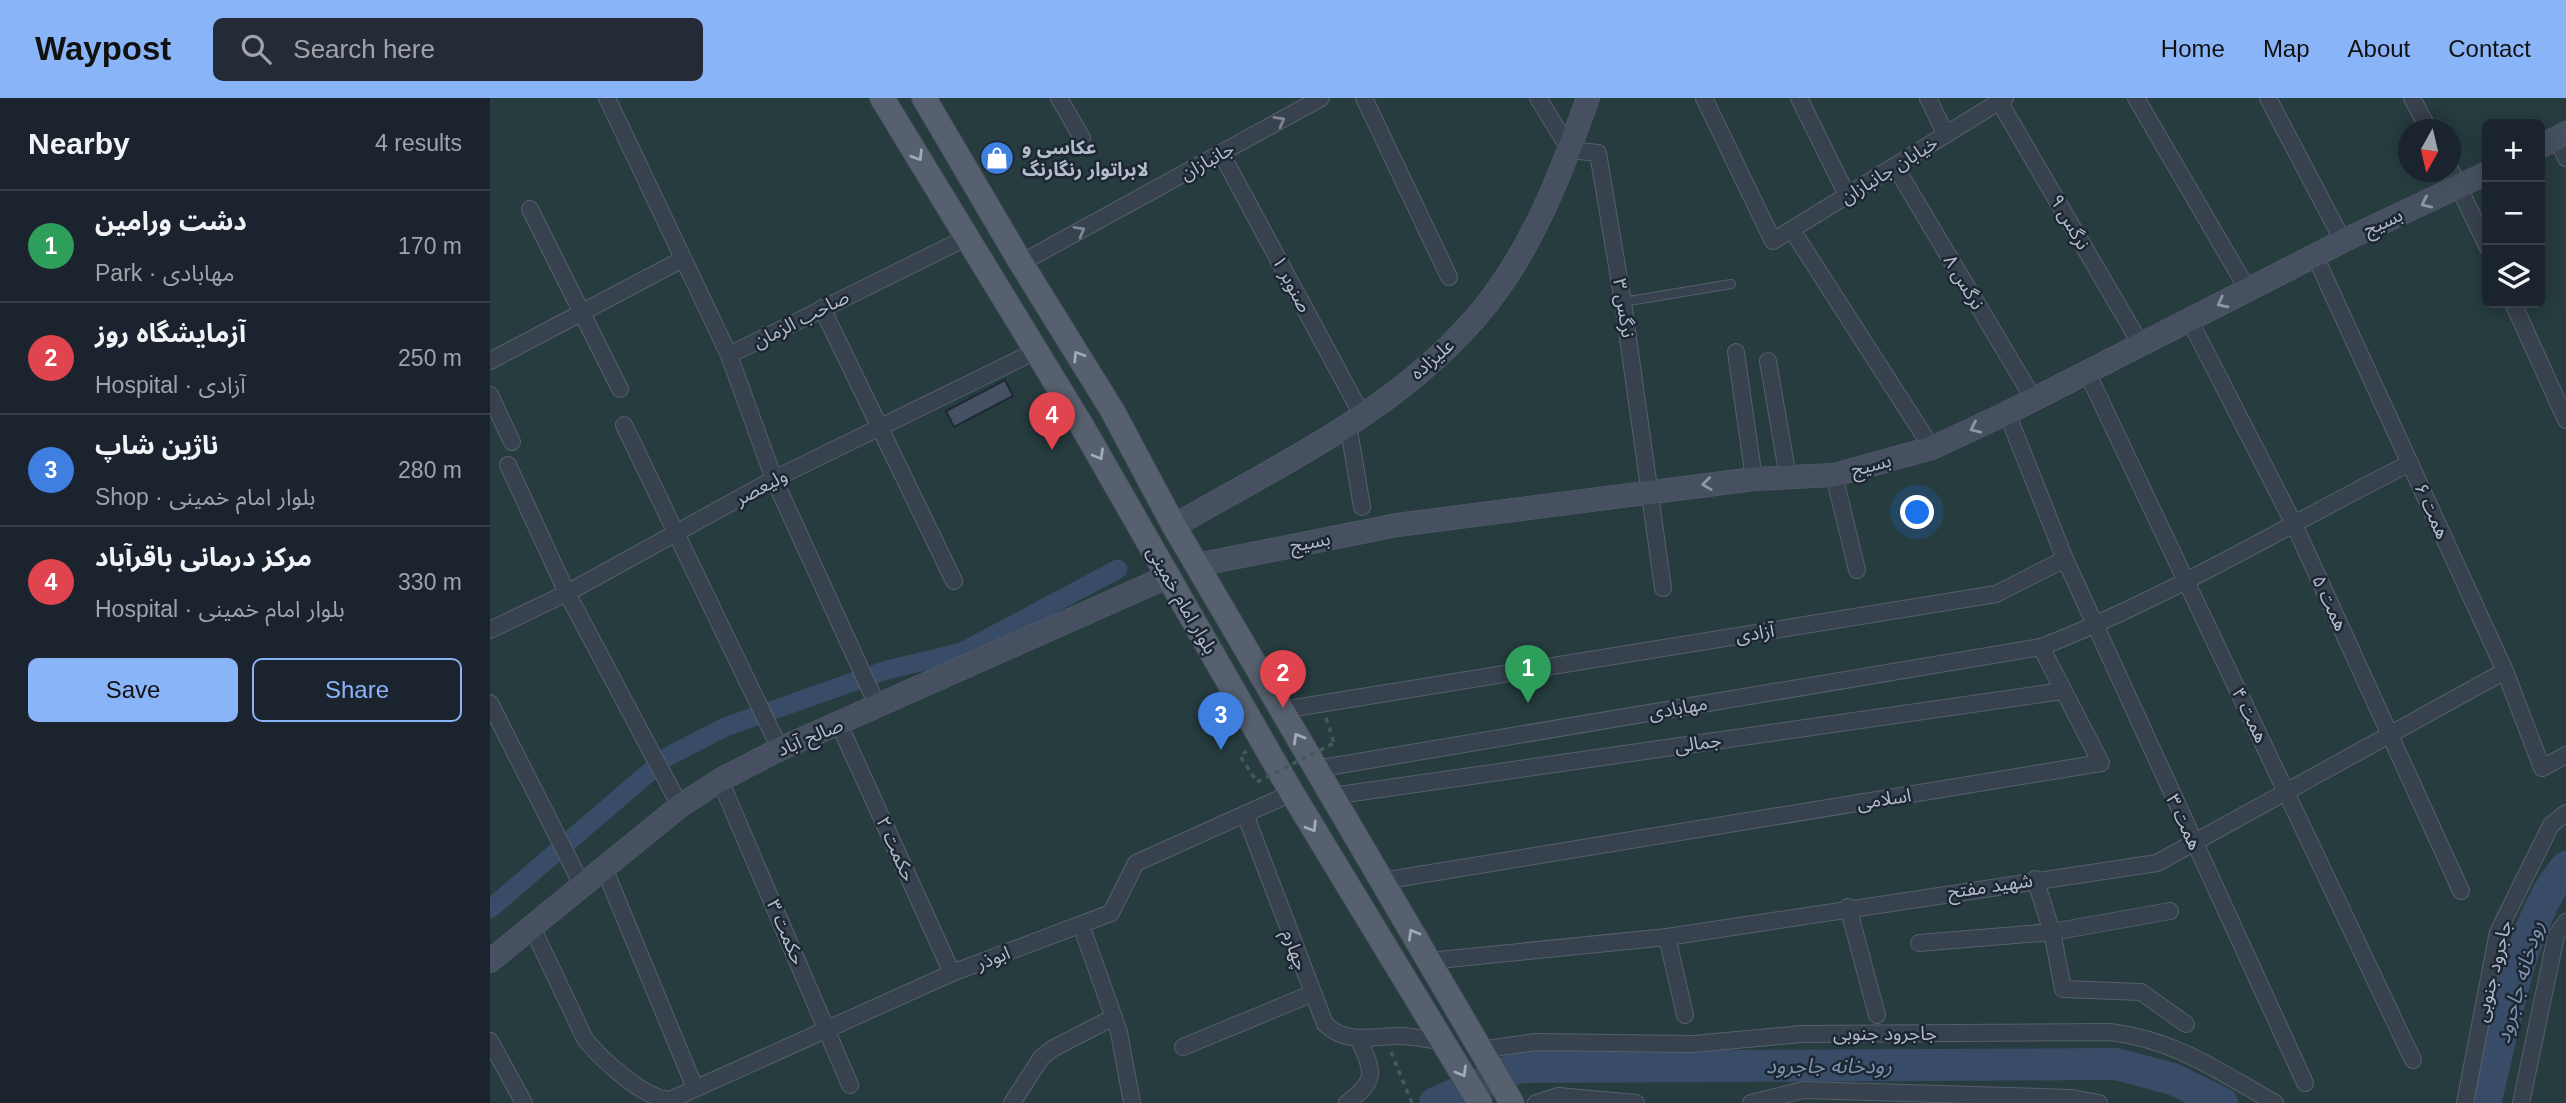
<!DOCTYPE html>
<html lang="en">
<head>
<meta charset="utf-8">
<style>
  :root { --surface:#1b232e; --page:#242b36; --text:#f1f3f6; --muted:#a0a4aa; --line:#39404a; --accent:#8ab4f8 }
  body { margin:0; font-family:Arial,"Noto Sans Arabic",sans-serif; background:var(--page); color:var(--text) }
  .controls { position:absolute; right:21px; top:21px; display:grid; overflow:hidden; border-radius:10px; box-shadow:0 4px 18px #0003 }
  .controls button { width:63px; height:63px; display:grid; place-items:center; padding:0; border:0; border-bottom:2px solid var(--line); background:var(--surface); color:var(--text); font:35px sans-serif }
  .compass { position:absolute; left:1908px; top:21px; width:63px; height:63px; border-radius:50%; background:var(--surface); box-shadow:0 4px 18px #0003; rotate:188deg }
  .you { position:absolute; left:1428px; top:415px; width:24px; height:24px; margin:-18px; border:5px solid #fff; border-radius:50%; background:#1a73e8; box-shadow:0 0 0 10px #1a73e833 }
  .badge { display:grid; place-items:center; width:46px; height:46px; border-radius:50%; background:var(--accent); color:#fff; font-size:23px; font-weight:700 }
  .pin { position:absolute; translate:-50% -58px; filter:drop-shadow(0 2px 4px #0008) }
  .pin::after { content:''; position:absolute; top:37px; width:24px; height:21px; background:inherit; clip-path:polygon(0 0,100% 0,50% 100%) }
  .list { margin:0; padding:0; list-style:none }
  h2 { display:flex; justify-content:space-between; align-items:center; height:91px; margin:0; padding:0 28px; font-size:30px }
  h2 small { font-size:23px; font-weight:400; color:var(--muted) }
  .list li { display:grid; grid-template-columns:46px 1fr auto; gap:21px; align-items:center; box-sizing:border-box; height:112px; padding:0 28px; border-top:2px solid var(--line) }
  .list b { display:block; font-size:26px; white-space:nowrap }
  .list p { margin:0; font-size:23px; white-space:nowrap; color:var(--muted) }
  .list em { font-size:23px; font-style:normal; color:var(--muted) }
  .actions { display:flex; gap:14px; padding:21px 28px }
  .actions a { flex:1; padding:16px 0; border:2px solid var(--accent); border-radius:10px; text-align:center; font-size:24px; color:var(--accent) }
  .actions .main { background:var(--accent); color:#111 }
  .icon { flex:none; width:38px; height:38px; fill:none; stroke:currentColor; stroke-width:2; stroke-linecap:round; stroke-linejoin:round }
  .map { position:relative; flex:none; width:2076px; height:1005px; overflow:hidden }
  header { display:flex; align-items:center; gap:42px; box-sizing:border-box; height:98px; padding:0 35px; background:var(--accent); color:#111 }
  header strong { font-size:33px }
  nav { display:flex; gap:38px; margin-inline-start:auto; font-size:24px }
  .search { width:490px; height:63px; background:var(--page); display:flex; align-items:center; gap:18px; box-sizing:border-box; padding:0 24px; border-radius:10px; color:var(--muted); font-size:26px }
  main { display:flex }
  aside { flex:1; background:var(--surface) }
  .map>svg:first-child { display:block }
  .green { fill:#263c3f; fill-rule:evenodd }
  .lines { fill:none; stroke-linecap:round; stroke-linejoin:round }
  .canal { stroke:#394c67; stroke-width:19 }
  .river { stroke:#394c67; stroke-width:32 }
  .building { fill:#455162; stroke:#1f2835; stroke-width:2 }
  .lane-casing { stroke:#565f6c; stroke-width:10 }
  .street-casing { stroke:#565f6c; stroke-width:18 }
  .secondary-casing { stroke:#565f6c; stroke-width:24 }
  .primary-casing { stroke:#414a57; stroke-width:26 }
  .path { stroke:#44595c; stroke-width:3.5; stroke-dasharray:5 5; stroke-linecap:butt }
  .lane { stroke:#38414e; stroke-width:8 }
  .street { stroke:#38414e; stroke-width:16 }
  .secondary { stroke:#465061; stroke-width:23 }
  .primary { stroke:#56606e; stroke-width:24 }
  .path-bridge { stroke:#44595c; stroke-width:3.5; stroke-dasharray:5 5; stroke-linecap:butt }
  .oneway { stroke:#7c8592 }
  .oneway2 { stroke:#a1aab7 }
  .oneway3 { stroke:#8e96a5 }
  .labels { text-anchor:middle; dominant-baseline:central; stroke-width:5; stroke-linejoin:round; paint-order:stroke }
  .poi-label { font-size:19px; font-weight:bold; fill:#b4bcc9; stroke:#1d2633; text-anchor:start }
  .street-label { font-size:19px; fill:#b4bcc9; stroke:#1d2633 }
  .water-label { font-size:21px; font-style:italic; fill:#7c92b1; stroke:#1d2633 }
</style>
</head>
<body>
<header>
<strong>Waypost</strong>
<div class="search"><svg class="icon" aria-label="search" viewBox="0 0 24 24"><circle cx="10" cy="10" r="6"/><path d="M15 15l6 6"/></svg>Search here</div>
<nav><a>Home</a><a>Map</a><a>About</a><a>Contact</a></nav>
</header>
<main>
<aside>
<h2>Nearby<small>4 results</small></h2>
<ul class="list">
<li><span class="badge" style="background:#2e9e5b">1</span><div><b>دشت ورامین</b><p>Park · مهابادی</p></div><em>170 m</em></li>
<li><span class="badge" style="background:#e0444e">2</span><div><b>آزمایشگاه روز</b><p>Hospital · آزادی</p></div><em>250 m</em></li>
<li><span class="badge" style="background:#3f7fe0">3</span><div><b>ناژین شاپ</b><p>Shop · بلوار امام خمینی</p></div><em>280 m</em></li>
<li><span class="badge" style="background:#e0444e">4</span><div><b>مرکز درمانی باقرآباد</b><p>Hospital · بلوار امام خمینی</p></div><em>330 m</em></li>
</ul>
<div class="actions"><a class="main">Save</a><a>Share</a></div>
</aside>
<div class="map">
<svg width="2076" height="1005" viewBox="0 0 2076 1005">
  <rect width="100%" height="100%" fill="#242f3e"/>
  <path class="green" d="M0,0h2076v1005h-2076zM1997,26h53v179h-53zM1918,32h42v42h-42z"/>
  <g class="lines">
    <polyline class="canal" points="0,811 177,659 235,629 397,572 472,554 628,471"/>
    <g class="river">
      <polyline points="945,1005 1029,969 1626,966 1683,981 1732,1005"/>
      <path d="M1995,1005c19,-71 34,-180 81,-236"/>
    </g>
  </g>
  <polygon class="building" points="515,282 523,298 464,329 456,313"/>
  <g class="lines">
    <g class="lane-casing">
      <polyline id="lane" points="1133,204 1241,186"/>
    </g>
    <g class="street-casing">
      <g id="street">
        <polyline points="117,0 239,257 284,381 388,609"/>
        <polyline points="569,0 592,40"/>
        <polyline points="874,0 959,179"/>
        <polyline points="1048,0 1080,52 1108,55 1133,204 1173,490"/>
        <polyline points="1214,0 1283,143 1515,0"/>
        <polyline points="1309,0 1357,97"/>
        <polyline points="1438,0 1456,37"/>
        <polyline points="1646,0 1758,192"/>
        <polyline points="1778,0 1853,143"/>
        <polyline points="1922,0 1939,32"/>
        <polyline points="1509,3 1650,245"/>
        <polyline points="2067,40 2076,60"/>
        <polyline points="731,55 872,317"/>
        <polyline points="1405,68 1543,300"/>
        <polyline points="1960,71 1997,148"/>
        <polyline points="40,111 130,291"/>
        <polyline points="1302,132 1442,350"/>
        <polyline points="1825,158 2015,573 2052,670 2076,657"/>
        <polyline points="531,165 831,0"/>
        <polyline points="2023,205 2076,322"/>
        <polyline points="332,210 464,483"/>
        <polyline points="1699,221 1803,424 1971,793"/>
        <polyline points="1246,254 1264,381"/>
        <polyline points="239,257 478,139"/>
        <polyline points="0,263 193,161"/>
        <polyline points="1278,263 1298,379"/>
        <polyline points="1596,272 1923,962"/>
        <polyline points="0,297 22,344"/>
        <polyline points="858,326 872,409"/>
        <polyline points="134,327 290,651"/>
        <polyline points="18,367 77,495 190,708"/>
        <polyline points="1344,377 1367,472"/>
        <polyline points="1575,461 1815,985"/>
        <polyline points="0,532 77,495 284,381 546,253"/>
        <polyline points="0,605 92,787"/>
        <polyline points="792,612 1506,496 1575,461 1517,315"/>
        <polyline points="349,626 462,875"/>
        <polyline points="826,671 1551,549"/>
        <polyline points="230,682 360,987"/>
        <polyline points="842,698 1573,593"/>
        <path d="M755,716l80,210c22,21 47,12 75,12 14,0 30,4 44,6"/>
        <polyline points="114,770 205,990"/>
        <polyline points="1545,781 1562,834 1573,891 1651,894 1696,926"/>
        <path d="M892,783l719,-118 -60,-116c128,-50 246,-122 369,-184"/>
        <polyline points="1358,809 1387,917"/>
        <polyline points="591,827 629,934 642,1005"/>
        <path d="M42,829l53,112c16,20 59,60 85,61l282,-127 159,-60 25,-50 156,-70"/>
        <polyline points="1177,839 1195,917"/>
        <polyline points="1429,845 1562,834 1680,813"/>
        <polyline points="939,863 1177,839 1667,765 2015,573"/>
        <polyline points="0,943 34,1005"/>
        <polyline points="693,949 821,896"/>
        <path d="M990,952l55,-8 158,2 109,-10 308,-2c66,8 108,39 165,71"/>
        <polyline points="522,1005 551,960 562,951 624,919"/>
        <path d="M857,1005c31,-24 26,-30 12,-64"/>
        <polyline points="1046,1005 1068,998 1146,1005"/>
        <polyline points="1261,1005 1313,992 1582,1000 1609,1005"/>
        <polyline points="1975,1005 2008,834 2061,727 2076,715"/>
        <polyline points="2031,1005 2066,838 2076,824"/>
      </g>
    </g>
    <g class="secondary-casing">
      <g id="secondary">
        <polyline points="2050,49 2076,35"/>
        <path d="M684,428c115,-67 249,-128 327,-241 39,-56 64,-123 87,-187"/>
        <polyline points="707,467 907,427 1264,381 1344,377 1442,350 1517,315 1853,143 1997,75"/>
        <polyline points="0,863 190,708 230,682 290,651 679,478"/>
      </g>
    </g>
    <g class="primary-casing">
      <g id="primary">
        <polyline points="392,0 592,328 802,695 990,1005"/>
        <polyline points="434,0 531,165 622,312 684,428 1022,1005"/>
      </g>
    </g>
    <g class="path">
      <polyline points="836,620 844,645"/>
      <polyline points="757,653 750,658 767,684"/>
      <polyline points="901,954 922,1005"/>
    </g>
    <use href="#lane" class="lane"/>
    <use href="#street" class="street"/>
    <use href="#secondary" class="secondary"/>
    <use href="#primary" class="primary"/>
    <polyline class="path-bridge" points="767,684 844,645"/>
  </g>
  <defs><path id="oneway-chevron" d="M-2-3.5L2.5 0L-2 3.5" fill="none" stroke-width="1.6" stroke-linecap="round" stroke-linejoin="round" transform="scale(1.75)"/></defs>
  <g class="oneway">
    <use href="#oneway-chevron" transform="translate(790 23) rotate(-29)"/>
    <use href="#oneway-chevron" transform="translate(590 133) rotate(-29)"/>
  </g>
  <g class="oneway2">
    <use href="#oneway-chevron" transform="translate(428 58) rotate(58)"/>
    <use href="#oneway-chevron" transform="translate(588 258) rotate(-122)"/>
    <use href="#oneway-chevron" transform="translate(609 357) rotate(60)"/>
    <use href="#oneway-chevron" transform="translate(808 640) rotate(-120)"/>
    <use href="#oneway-chevron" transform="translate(822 729) rotate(58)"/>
    <use href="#oneway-chevron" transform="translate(923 836) rotate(-120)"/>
    <use href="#oneway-chevron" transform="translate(972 974) rotate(60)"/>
  </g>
  <g class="oneway3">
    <use href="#oneway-chevron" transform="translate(1936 105) rotate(155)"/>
    <use href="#oneway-chevron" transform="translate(1732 205) rotate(153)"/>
    <use href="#oneway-chevron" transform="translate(1485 330) rotate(155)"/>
    <use href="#oneway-chevron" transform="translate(1217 386) rotate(173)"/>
  </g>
  <defs>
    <g id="shop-disc" transform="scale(1.75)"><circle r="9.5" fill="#3f7fe0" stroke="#1d2633"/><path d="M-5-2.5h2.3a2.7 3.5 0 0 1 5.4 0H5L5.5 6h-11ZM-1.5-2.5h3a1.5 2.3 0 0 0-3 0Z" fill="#fff"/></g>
  </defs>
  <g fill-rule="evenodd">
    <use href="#shop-disc" x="507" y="60"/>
  </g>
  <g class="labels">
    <g class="poi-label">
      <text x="532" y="49">عکاسی و<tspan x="532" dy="22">لابراتوار رنگارنگ</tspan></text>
    </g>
    <g class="street-label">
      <text transform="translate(717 63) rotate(-29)">جانبازان</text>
      <text transform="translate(1399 72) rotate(-32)">خیابان جانبازان</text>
      <text transform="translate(1580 124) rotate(60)">نرگس ۹</text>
      <text transform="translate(1893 124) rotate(-25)">بسیج</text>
      <text transform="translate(1474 184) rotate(59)">نرگس ۸</text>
      <text transform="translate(802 186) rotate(62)">صنوبر ۱</text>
      <text transform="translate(1134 210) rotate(81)">نرگس ۳</text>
      <text transform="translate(311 221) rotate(-27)">صاحب الزمان</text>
      <text transform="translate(942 261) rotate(-41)">علیزاده</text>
      <text transform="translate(1381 367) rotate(-15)">بسیج</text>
      <text transform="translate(271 389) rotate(-28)">ولیعصر</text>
      <text transform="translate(1942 413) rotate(66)">همت ۶</text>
      <text transform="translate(820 444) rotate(-11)">بسیج</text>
      <text transform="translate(692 502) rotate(60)">بلوار امام خمینی</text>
      <text transform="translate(1840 505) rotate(65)">همت ۵</text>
      <text transform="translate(1265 535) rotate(-9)">آزادی</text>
      <text transform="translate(1188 610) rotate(-10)">مهابادی</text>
      <text transform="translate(1760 617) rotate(64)">همت ۴</text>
      <text transform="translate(320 639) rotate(-23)">صالح آباد</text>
      <text transform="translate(1208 645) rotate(-8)">جمالی</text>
      <text transform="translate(1394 701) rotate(-9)">اسلامی</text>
      <text transform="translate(1694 724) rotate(65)">همت ۳</text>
      <text transform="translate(406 751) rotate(66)">حکمت ۲</text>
      <text transform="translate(1500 788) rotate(-8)">شهید مفتح</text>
      <text transform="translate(296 834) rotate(67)">حکمت ۳</text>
      <text transform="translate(805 852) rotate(70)">چهارم</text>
      <text transform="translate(503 860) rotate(-21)">ابوذر</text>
      <text transform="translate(2003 873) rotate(-76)">جاجرود جنوبی</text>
      <text x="1395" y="935">جاجرود جنوبی</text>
    </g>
    <g class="water-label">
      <text transform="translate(2029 884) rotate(-74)">رودخانه جاجرود</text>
      <text x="1339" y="967">رودخانه جاجرود</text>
    </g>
  </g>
</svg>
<div class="controls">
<button>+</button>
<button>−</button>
<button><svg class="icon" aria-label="layers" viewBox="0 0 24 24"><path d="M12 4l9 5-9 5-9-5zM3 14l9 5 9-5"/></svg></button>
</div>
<svg class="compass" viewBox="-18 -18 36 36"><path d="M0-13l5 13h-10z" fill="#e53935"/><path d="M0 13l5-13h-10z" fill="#a0a4aa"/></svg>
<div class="you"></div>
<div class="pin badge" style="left:1038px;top:605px;background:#2e9e5b">1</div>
<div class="pin badge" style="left:793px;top:610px;background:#e0444e">2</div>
<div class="pin badge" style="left:731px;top:652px;background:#3f7fe0">3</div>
<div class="pin badge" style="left:562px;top:352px;background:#e0444e">4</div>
</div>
</main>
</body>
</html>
